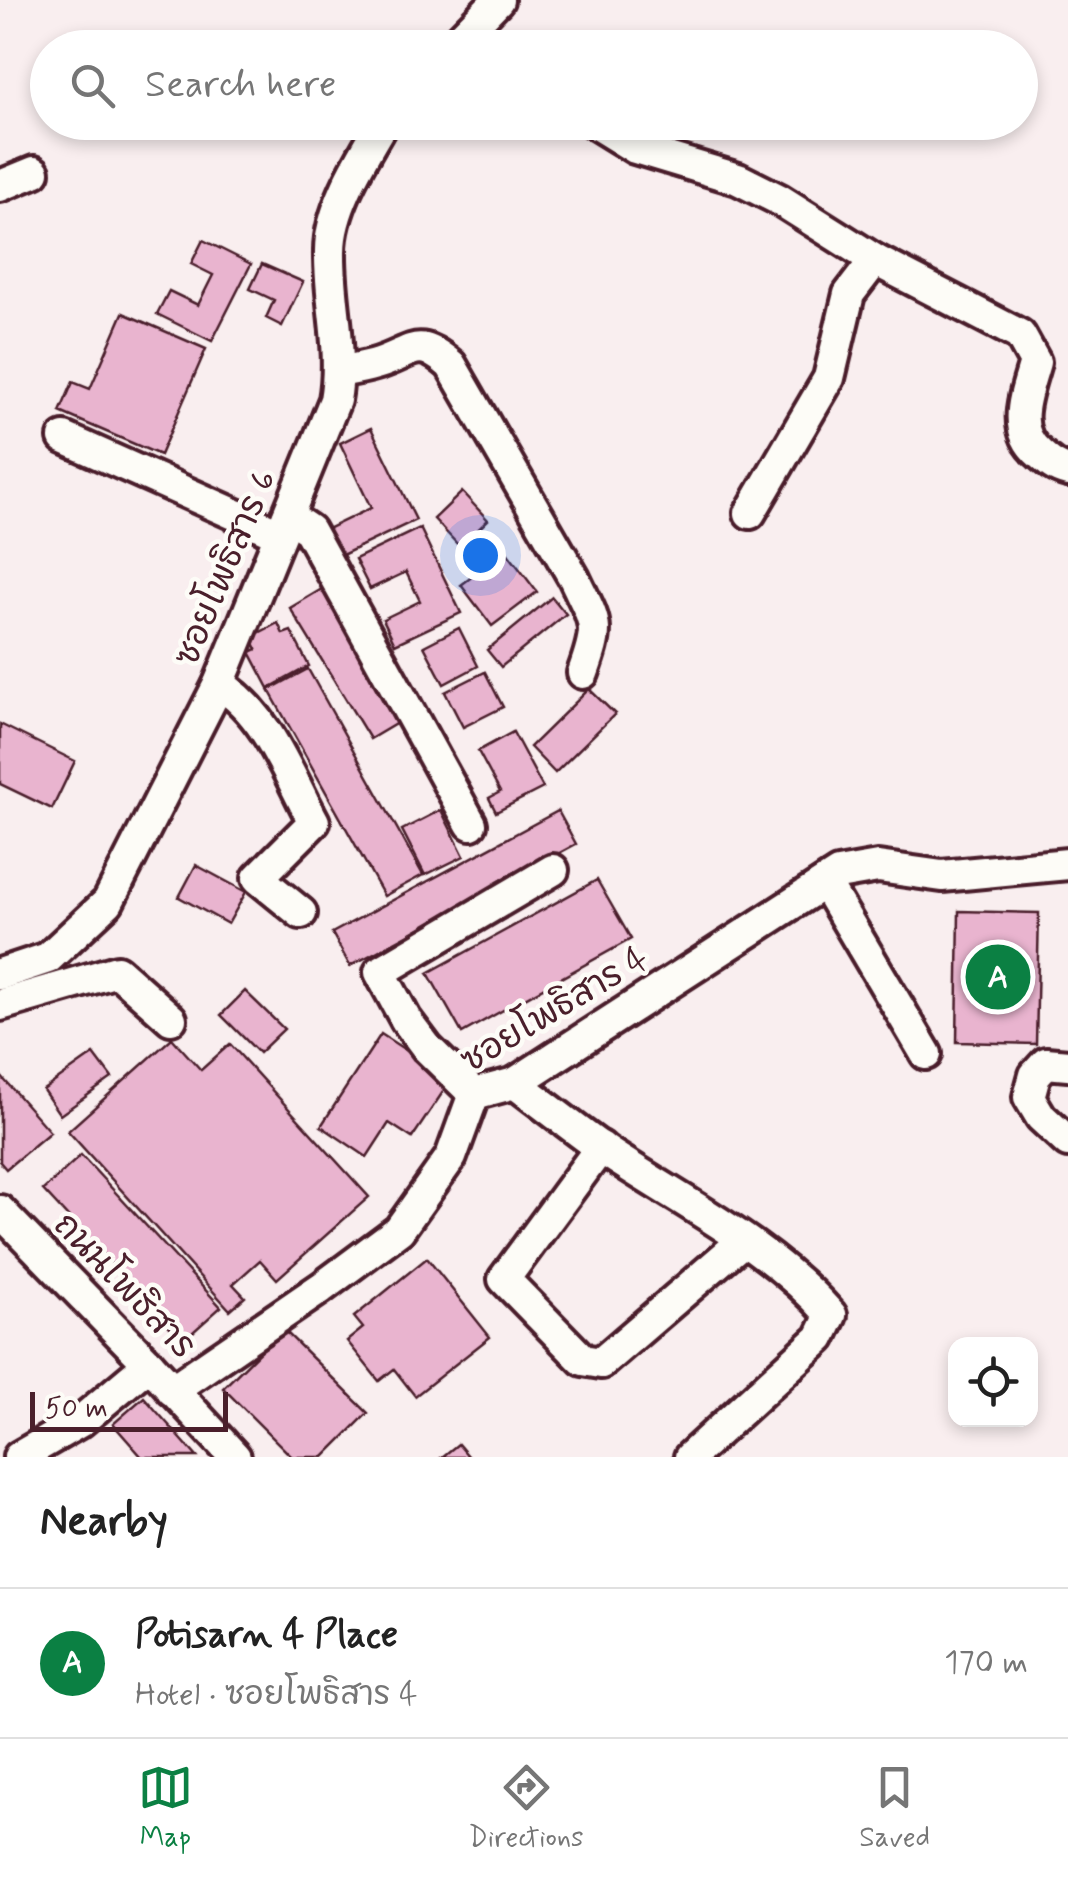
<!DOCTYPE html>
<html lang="en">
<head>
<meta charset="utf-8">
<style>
  :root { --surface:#fff; --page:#f2f2f2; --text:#222; --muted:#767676; --line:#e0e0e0; --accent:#0b8043 }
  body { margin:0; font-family:Mynerve,"Playpen Sans Thai",sans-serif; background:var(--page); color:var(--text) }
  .controls { position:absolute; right:30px; bottom:30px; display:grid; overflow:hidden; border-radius:20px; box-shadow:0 5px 15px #0003 }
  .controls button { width:90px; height:90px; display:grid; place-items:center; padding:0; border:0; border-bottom:2px solid var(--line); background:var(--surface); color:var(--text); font:50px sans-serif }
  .scale { position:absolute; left:30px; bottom:25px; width:198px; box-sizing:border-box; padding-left:10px; border:5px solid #4a1f2b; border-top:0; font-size:28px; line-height:35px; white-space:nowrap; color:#4a1f2b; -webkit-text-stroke:8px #fdfcf7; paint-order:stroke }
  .you { position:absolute; left:480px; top:555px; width:35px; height:35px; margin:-25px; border:8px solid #fff; border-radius:50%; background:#1a73e8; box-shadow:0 0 0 15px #1a73e833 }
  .badge { display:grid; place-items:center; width:65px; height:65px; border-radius:50%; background:var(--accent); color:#fff; font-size:32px; font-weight:700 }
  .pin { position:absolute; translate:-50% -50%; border:5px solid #fff; box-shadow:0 2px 10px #0006 }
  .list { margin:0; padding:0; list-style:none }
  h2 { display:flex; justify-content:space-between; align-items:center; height:130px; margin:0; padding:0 40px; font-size:42px }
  h2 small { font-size:32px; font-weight:400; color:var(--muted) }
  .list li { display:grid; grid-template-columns:65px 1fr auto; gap:30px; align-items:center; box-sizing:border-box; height:150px; padding:0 40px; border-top:2px solid var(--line) }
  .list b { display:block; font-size:38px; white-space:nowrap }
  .list p { margin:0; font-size:32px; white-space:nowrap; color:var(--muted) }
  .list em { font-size:32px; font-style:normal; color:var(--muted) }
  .icon { flex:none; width:55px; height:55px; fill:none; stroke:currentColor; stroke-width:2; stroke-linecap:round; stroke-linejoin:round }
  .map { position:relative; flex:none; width:1068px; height:1457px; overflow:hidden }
  .search { position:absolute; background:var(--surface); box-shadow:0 5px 15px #0003; left:30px; right:30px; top:30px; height:110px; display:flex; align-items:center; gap:25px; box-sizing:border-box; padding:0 35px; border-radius:55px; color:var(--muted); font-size:38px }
  .sheet { height:280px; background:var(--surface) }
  nav { display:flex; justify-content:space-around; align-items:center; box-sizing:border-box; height:140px; border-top:2px solid var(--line); background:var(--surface); font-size:28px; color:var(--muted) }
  nav a { display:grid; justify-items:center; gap:5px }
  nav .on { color:var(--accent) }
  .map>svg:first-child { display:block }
  .building { fill:#e9b4cf; stroke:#4a1f2b; stroke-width:2.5 }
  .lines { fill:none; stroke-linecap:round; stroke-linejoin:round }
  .minor-casing { stroke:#4a1f2b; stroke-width:38 }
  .minor { stroke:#fdfcf7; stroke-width:30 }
  .labels { text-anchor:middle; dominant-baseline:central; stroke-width:9; stroke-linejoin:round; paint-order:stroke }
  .street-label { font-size:35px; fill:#4a1f2b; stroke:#fdfcf7 }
</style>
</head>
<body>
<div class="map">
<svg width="1068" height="1457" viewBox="0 0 1068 1457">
  <rect width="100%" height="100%" fill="#f9eeef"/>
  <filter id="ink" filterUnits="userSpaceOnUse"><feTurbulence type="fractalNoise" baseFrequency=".01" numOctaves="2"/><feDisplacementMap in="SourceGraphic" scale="20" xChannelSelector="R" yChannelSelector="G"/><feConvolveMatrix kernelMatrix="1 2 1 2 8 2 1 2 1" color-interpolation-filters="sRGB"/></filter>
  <g filter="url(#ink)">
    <g class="building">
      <polygon points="203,240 251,264 212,341 157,314 169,291 198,305 213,275 191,264"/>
      <polygon points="262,264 303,282 282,326 266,318 274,300 250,289"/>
      <polygon points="123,313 206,349 160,455 60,412 73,382 90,389"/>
      <polygon points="371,428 416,520 340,556 327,529 371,508 340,443"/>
      <polygon points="462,492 488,520 460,547 434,519"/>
      <polygon points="420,528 461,613 395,644 383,619 420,601 406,572 370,589 355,559"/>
      <polygon points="506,551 537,592 492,626 461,585"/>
      <polygon points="322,589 402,720 370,739 290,608"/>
      <polygon points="552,597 566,614 501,667 487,650"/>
      <polygon points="278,623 283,634 291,631 309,666 269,688 250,652 257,649 251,637"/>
      <polygon points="459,628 478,666 444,684 424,646"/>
      <polygon points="308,669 423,875 384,896 269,690"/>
      <polygon points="485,672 503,707 463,727 445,692"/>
      <polygon points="589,689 615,714 555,773 530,747"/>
      <polygon points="0,724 75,761 52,809 0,784"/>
      <polygon points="513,732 543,788 496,812 489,798 500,792 478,751"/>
      <polygon points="441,810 464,856 425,875 402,830"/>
      <polygon points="558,811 576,844 350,966 332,933"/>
      <polygon points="196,865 246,892 228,924 179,897"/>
      <polygon points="597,880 631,939 462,1033 428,973"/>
      <polygon points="959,911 1039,913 1036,1044 957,1042"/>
      <polygon points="245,991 284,1029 259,1053 221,1015"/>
      <polygon points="381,1034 451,1080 412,1138 389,1123 367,1157 321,1126"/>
      <polygon points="172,1038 201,1070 230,1044 369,1197 277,1279 260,1260 233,1284 245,1297 230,1310 68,1131"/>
      <polygon points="94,1054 112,1078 60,1115 43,1090"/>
      <polygon points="0,1075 50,1132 6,1169 0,1162"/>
      <polygon points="81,1155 221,1307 183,1341 43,1190"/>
      <polygon points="427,1258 490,1337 415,1396 394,1369 379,1381 347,1341 363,1328 354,1317"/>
      <polygon points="283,1329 368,1413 324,1457 292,1457 223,1388"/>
      <polygon points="144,1397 197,1457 142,1457 113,1424"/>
      <polygon points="458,1444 469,1457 442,1457"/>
    </g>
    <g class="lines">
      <g class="minor-casing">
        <g id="minor">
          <polyline points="451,48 498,0"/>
          <path d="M593,122l42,26 103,31 42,21 95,60 145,75 15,27c-9,33 -25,67 5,92 9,8 16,14 28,17"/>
          <polyline points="0,186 34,172"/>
          <path d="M340,372c13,-3 27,-5 39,-9 36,-12 38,-27 72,2l123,213c22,47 27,45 9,95"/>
          <polyline points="64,438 279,534"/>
          <polyline points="750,513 829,378 849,294 875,260"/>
          <polyline points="288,516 309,530 471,824"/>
          <path d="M219,684c48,29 69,90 95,138l-56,56 43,35"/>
          <polyline points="825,883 926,1054"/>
          <path d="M0,974l48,-16 60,-56 111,-218 116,-284c9,-51 -6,-98 -5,-149 0,-43 32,-93 53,-129"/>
          <polyline points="0,1005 117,971 171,1019"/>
          <polyline points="1068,1065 1046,1063 1035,1075 1029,1097 1041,1117 1068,1142"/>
          <path d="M515,1083c29,22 57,44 86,65 78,53 167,95 230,167l-11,23 -130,119"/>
          <polyline points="474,1094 427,1048 406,1020 380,972 553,870"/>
          <polyline points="601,1147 504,1279 583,1360 601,1363 743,1241"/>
          <polyline points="0,1211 149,1364 235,1457"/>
          <polyline points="172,1390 321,1288 399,1230 451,1157 474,1094 515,1083 838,874 878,867 942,876 1068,864"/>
          <polyline points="19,1457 81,1421 149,1364"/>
        </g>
      </g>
      <use href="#minor" class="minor"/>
    </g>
  </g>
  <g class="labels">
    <g class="street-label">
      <text transform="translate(226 568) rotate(-67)">ซอยโพธิสาร 6</text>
      <text transform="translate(555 1010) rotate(-31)">ซอยโพธิสาร 4</text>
      <text transform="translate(124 1286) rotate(46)">ถนนโพธิสาร</text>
    </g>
  </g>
</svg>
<div class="controls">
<button><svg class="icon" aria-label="locate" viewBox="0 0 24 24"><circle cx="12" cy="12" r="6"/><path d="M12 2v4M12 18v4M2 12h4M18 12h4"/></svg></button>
</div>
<div class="scale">50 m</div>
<div class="you"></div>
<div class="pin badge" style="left:998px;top:977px">A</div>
<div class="search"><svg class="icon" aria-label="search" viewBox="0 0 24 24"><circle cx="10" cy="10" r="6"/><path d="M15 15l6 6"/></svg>Search here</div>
</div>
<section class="sheet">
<h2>Nearby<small></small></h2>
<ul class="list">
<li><span class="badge">A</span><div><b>Potisarn 4 Place</b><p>Hotel · ซอยโพธิสาร 4</p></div><em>170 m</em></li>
</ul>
</section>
<nav>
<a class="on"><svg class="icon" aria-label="map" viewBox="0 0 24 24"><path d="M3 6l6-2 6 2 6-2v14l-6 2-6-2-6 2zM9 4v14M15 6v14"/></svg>Map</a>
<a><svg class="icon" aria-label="directions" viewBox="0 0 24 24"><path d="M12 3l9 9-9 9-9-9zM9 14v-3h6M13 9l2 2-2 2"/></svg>Directions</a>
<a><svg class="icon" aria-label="saved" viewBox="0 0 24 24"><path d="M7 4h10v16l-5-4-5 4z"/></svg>Saved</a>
</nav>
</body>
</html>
